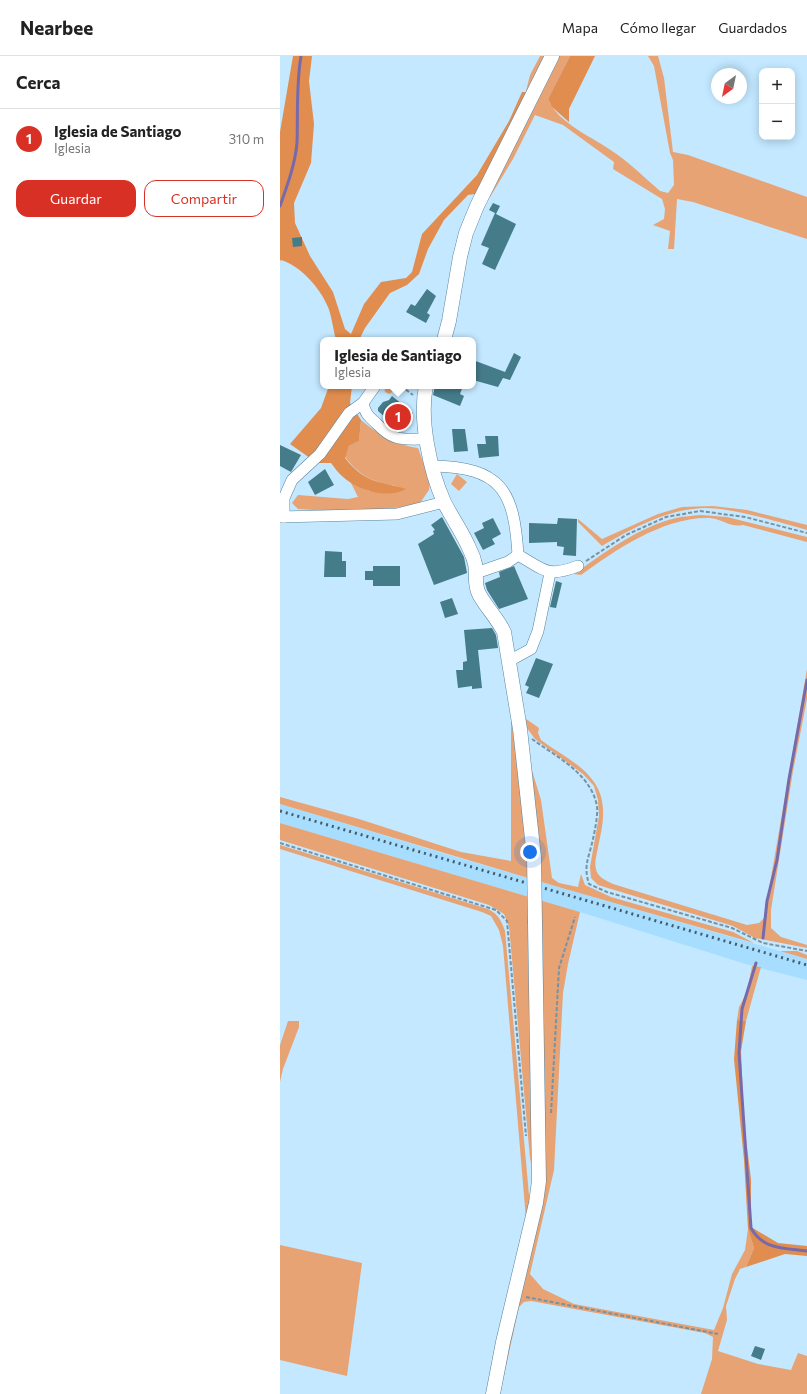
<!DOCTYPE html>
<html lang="es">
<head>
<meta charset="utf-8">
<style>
  :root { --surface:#fff; --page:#f2f2f2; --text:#222; --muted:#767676; --line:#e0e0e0; --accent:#d93025 }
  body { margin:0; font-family:Commissioner,sans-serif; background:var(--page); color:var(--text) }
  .controls { position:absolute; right:12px; top:12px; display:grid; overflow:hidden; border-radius:8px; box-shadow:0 2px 10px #0003 }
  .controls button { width:36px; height:36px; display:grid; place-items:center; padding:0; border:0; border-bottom:1px solid var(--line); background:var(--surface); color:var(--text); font:20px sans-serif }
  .compass { position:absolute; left:431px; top:12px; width:36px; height:36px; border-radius:50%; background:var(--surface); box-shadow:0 2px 10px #0003; rotate:213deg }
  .you { position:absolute; left:250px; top:796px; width:14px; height:14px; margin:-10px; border:3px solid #fff; border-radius:50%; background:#1a73e8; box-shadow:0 0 0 6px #1a73e833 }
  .badge { display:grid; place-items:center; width:26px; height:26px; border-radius:50%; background:var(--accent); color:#fff; font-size:13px; font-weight:700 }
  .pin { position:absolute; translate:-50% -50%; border:2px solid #fff; box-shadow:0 1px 4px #0006 }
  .popup { position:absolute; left:40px; top:281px; width:156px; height:52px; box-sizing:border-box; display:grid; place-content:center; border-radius:8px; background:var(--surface); filter:drop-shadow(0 1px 3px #0005); font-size:13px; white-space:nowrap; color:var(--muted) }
  .popup b { font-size:15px; color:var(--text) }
  .popup::after { content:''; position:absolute; left:50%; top:100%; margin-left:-8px; border:8px solid transparent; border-top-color:var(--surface) }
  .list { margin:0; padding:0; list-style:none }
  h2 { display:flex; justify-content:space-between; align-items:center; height:52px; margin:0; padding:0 16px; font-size:17px }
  h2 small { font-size:13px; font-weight:400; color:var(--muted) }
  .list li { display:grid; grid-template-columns:26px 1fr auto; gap:12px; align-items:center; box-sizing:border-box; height:60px; padding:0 16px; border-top:1px solid var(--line) }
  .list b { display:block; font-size:15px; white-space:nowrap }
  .list p { margin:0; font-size:13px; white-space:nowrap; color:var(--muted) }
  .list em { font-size:13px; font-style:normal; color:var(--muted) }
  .actions { display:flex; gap:8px; padding:12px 16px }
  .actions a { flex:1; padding:9px 0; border:1px solid var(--accent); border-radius:12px; text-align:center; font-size:14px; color:var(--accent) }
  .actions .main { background:var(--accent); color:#fff }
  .map { position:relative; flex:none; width:527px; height:1338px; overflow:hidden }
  header { display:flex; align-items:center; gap:24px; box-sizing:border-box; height:56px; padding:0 20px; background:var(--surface); border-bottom:1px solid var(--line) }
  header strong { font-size:19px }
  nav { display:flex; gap:22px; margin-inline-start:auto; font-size:14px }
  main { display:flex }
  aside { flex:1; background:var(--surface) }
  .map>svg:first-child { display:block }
  .built { fill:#a7deff }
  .green { fill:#e7a374 }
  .forest { fill:#e18d4f }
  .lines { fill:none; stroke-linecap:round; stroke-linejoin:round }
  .stream { stroke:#766aab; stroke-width:3 }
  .building { fill:#447c89 }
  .minor-casing { stroke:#58849e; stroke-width:12 }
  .tertiary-casing { stroke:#58849e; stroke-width:15 }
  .path { stroke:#7692a4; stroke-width:2; stroke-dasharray:4 2; stroke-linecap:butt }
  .minor { stroke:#fff; stroke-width:11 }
  .tertiary { stroke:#fff; stroke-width:14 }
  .rail { stroke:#455b69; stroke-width:3; stroke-dasharray:2 4; stroke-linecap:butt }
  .tertiary-bridge-casing { stroke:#58849e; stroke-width:15; stroke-linecap:butt }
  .tertiary-bridge { stroke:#fff; stroke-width:14 }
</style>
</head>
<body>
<header>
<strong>Nearbee</strong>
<nav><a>Mapa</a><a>Cómo llegar</a><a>Guardados</a></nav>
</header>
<main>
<aside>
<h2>Cerca<small></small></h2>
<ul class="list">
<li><span class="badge">1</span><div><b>Iglesia de Santiago</b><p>Iglesia</p></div><em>310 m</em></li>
</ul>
<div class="actions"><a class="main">Guardar</a><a>Compartir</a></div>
</aside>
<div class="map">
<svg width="527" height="1338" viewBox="0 0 527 1338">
  <rect width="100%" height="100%" fill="#c3e8ff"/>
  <polygon class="built" points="0,748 169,799 527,903 527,924 472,910 300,856 0,767"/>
  <g class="green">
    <polygon points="260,0 264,0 248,36 246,35 250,19"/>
    <path d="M275,0h15l-22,43c10,25 47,39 67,54 16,11 30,25 45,38l8,2 6,-8 -1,-25 -3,-7 -16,-87 -6,-10h10l6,22 9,74 15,3 119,42v42l-114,-37 -16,-3 -3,50h-6l2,-18 -17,-6 11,-6 1,-10 -3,-10 -49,-30 1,-7 -51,-37 -28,-10 -22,44 -23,38 -4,-1z"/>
    <polygon points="104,330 123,330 109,338 105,336"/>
    <path d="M81,364c20,16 32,24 57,28l12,33 -1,9 -9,13c-40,10 -82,9 -122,6l-6,-6 6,-8 50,4 10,-2 -8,-16 19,10 27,-5c-24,-4 -36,-10 -51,-29l4,-11 10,-5z"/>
    <polygon points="177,418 187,426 179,435 171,428"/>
    <path d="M433,450l34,4 60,15v5c-29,-8 -73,-22 -102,-22 -38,1 -72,20 -103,38l-24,-24v-3l24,20 56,-25 24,-7z"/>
    <path d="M421,459l26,2 80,20v5l-64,-17c-12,3 -21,-6 -33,-7 -45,-2 -95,32 -129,57l-7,-1c31,-22 65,-47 102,-56 8,-2 17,-2 25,-3z"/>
    <path d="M527,613v30l-14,72 -22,139v18l10,9 26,8v3l-52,-10 -22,-12 -135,-41 -7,-7 -1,-11 9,-51 -1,-16 -4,-14 -11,-12 -48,-35 -8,-11 -5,-12 17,12 -1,5 3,7c17,13 41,24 53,42 14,20 9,43 4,65 -1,7 -4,15 -2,22 1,8 11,12 17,15l134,41 12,-2 5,-5z"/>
    <polygon points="231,661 243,750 259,807 255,747 250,708 261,744 272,822 279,827 298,831 301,818 305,829 331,841 453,876 474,887 282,832 0,748 0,741 79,763 181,796 231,805"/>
    <polygon points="0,767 300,856 288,908 283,937 274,1114 250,1218 263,1233 294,1248 434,1274 443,1252 452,1218 465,1194 468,1173 474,1192 466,1211 460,1213 455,1223 446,1250 447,1264 438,1295 478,1308 511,1314 518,1297 527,1300 527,1338 421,1338 432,1303 433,1281 425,1277 251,1245 244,1246 239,1251 220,1338 217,1338 252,1185 253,1116 250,1102 229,870 224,858 209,849 0,784"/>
    <path d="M0,789l208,64c10,5 13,11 17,22l25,275 -4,13 -23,-273 -4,-16 -8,-14 -9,-4 -202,-63z"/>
    <polygon points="500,895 517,895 527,899 527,903"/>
    <polygon points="472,910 481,911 466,965 457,964 459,951 467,936"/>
    <polygon points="8,965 19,965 19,971 3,1013 0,1026 0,989"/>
    <polygon points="0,1189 82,1207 67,1320 0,1304"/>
  </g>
  <g class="forest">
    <path d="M13,0h19l-3,25 5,43 -3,39 -17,40 1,20 15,33 23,36 12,37 6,5 13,-30 17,-22 25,-4 6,-6 10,-38 55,-59 32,-54 13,-29h6l-53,102 -7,1 -24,25 -16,29 -9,25 -12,11 -17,8 -25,35 -6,12h-23c-3,-11 -4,-23 -8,-33 -8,-19 -27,-41 -47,-47l-1,1v-129z"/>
    <polygon points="290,0 315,0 289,53 289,66 272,51 268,43"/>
    <path d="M49,330h23l-2,17 11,17 -2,21 -10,5 -4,12c20,25 33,23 61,31 -18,10 -47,2 -63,-12 -5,-4 -8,-9 -12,-14h-14l-27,-19 31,-36z"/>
    <polygon points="457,964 466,965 461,995 464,1067 471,1123 471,1171 498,1187 527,1190 527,1200 505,1198 466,1211 474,1192 468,1173 464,1104 454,1003"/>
  </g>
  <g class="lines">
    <g class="stream">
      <path d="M0,150c7,-20 15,-41 17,-63 1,-29 -1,-58 4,-87"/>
      <polyline points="483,882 487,845 497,804 509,723 527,624"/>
      <path d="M476,907l-14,46 -3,44 12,175c12,22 34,20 56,23"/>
    </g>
  </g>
  <g class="building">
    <polygon points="213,147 220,150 216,158 236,168 215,214 202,208 209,192 201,189 215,157 209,154"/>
    <polygon points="22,181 22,190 13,191 12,182"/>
    <polygon points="147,233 156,240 147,257 150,259 146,267 126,256 131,248 135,250"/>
    <polygon points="234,297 241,301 230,324 223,322 218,331 193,324 193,304 225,316"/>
    <polygon points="155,330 183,330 180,338 184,340 180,350 153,339"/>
    <polygon points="112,340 133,357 125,373 123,372 121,375 98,355 98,352 103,346 109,344"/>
    <polygon points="172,373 185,373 188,395 174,396"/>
    <polygon points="205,380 218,380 219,400 199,402 197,388 206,388"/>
    <polygon points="0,389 21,399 11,416 0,410"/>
    <polygon points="45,413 54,429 35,439 28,426"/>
    <polygon points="162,461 184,501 187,517 154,529 138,488 154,478 153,475 155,474 151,469"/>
    <polygon points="213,462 221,478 212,483 215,488 203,494 194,477 204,472 202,467"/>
    <polygon points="278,462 297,463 296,500 283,499 284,491 277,490 277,486 249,487 249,467 277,468"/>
    <polygon points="45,495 62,496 62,505 66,505 66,521 44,521"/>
    <polygon points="93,510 120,510 120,530 93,530 93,524 85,524 85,515 93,515"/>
    <polygon points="234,510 248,543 219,553 207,534 205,527 220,521 219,516"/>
    <polygon points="276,525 282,527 276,552 270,551"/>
    <polygon points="172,542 178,558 165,562 160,546"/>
    <polygon points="212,572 216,579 218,592 198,594 202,632 192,633 192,630 178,632 176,614 183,614 183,606 187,605 184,574"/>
    <polygon points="256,602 273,608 259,642 246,637 249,631 245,629"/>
    <polygon points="475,1290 485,1293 481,1304 471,1300"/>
  </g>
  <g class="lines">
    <g class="minor-casing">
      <g id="minor">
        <path d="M95,330l-12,17c2,10 5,13 13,20 18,19 26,16 51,16"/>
        <path d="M152,410c69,1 82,24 86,89"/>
        <polyline points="0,461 117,458 164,446"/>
        <polyline points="4,461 4,442 12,424 40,398 69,357 83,347"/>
        <path d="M238,499c27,15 29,23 60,11"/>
        <polyline points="196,517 228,506 238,499"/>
        <polyline points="229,605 251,593 258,575 270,517"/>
      </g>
    </g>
    <g class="tertiary-casing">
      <g id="tertiary">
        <polyline points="164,284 169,265 180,201 186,177 197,150 272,0"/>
        <path d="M146,330c-7,33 4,85 18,116 8,16 19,31 26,48 2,4 4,9 5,14 2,10 -1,21 4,30 7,13 18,24 25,38l16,97 14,128"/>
        <polyline points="213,1338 223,1286 256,1147 259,1125 255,867"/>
      </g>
    </g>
    <g class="path">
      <polyline points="121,330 133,339"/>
      <polyline points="306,505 346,479 386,461 420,455 465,461 527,477"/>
      <path d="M252,683c25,18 59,35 65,67 1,9 -2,24 -4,33 -4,19 -10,26 -4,45l18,8 125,36 31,15 44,8"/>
      <polyline points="0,787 216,854 227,865 246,1080"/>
      <polyline points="271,1057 279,912 295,861"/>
      <polyline points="246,1241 438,1278"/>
    </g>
    <use href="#minor" class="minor"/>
    <use href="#tertiary" class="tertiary"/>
    <polyline class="rail" points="0,755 527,909"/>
    <g class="tertiary-bridge-casing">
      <polyline id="tertiary-bridge" points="254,801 255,867"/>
    </g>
    <use href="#tertiary-bridge" class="tertiary-bridge"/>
  </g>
</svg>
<div class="controls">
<button>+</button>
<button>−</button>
</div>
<svg class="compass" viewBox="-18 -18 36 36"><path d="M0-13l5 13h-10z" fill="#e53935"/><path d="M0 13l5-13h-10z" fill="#767676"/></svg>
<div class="you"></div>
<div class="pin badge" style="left:118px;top:361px">1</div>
<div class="popup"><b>Iglesia de Santiago</b>Iglesia</div>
</div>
</main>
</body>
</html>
